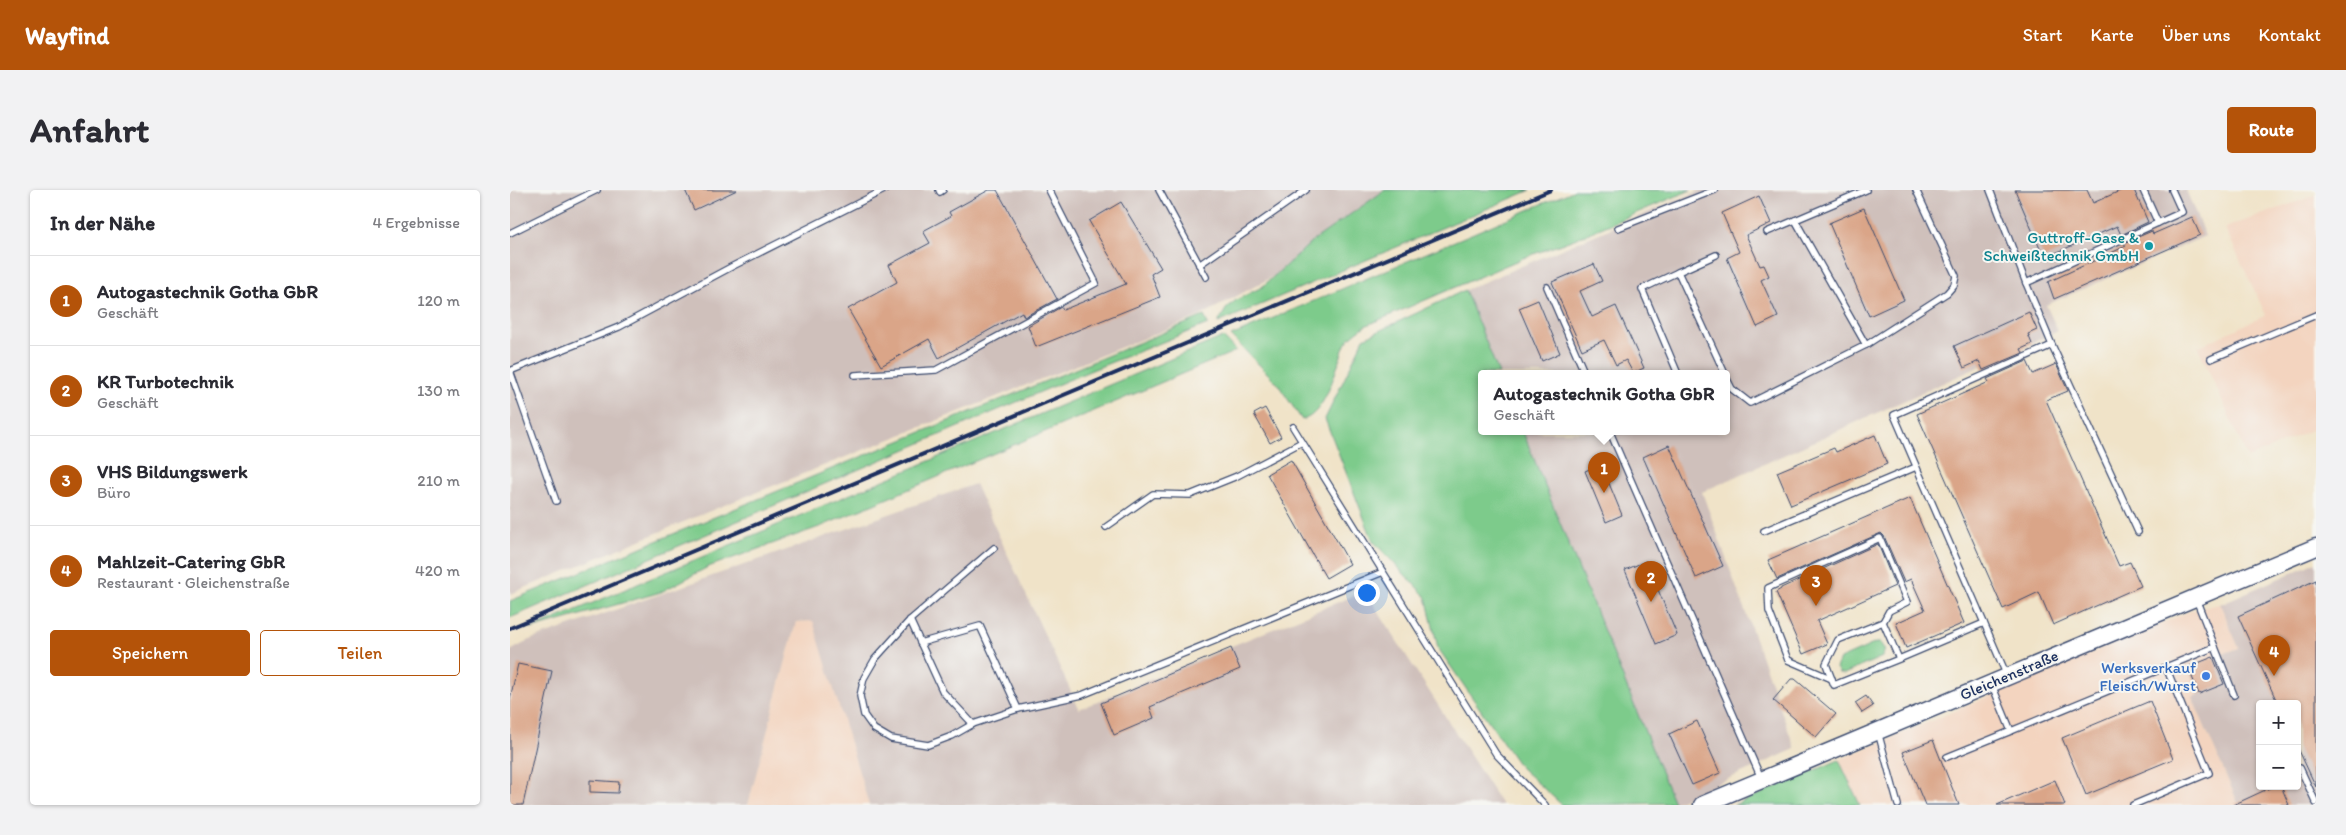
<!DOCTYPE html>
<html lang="de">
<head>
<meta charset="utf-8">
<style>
  :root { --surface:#fff; --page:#f2f2f3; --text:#2b2b33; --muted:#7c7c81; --line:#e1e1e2; --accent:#b45309 }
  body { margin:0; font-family:Itim,sans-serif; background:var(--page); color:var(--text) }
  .controls { position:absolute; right:15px; bottom:15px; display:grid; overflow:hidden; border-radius:5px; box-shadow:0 1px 4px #0004 }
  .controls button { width:45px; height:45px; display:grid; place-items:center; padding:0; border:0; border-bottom:1px solid var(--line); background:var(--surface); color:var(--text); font:25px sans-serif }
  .you { position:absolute; left:856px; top:402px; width:18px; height:18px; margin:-12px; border:4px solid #fff; border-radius:50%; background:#1a73e8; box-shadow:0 0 0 8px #1a73e833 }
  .badge { display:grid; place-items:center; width:32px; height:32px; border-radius:50%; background:var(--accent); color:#fff; font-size:16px; font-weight:700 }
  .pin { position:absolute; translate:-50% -41px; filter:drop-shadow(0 1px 2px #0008) }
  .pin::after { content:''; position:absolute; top:26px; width:18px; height:15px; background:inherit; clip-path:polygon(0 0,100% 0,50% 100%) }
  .popup { position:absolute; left:968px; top:180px; width:252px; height:65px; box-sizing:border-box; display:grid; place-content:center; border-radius:5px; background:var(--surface); filter:drop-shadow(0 1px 4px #0005); font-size:16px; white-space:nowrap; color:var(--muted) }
  .popup b { font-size:19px; color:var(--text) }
  .popup::after { content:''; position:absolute; left:50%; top:100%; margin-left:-10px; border:10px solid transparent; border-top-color:var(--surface) }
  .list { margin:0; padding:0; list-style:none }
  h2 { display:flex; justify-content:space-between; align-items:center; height:65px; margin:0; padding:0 20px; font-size:21px }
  h2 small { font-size:16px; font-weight:400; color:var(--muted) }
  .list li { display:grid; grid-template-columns:32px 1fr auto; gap:15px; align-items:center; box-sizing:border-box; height:90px; padding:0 20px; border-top:1px solid var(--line) }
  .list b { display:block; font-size:19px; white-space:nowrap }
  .list p { margin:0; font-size:16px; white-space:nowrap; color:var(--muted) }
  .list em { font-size:16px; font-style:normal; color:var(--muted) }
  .actions { display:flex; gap:10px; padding:15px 20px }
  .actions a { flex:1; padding:11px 0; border:1px solid var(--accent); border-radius:5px; text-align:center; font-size:18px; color:var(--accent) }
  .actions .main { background:var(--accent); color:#fff }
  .map { position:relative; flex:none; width:1806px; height:615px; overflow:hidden; border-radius:5px }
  header { display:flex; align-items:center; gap:30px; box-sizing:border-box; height:70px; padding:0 25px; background:var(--accent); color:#fff }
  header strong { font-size:24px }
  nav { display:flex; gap:28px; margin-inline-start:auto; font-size:18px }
  .intro { display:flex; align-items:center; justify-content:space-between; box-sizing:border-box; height:120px; padding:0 30px }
  h1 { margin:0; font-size:35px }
  .button { padding:12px 22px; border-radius:5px; background:var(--accent); color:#fff; font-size:18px; font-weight:700 }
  main { display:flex; gap:30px; padding:0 30px }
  aside { flex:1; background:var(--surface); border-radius:5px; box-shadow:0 1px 4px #0004 }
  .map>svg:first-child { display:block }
  .built { fill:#f3d4bf }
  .industrial { fill:#cfc0bb }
  .green { fill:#7dcb8b; stroke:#4c7d74 }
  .building { fill:#daa588 }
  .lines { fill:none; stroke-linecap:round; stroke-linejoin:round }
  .lane-casing { stroke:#3b4a6e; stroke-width:8 }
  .secondary-casing { stroke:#3b4a6e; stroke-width:19 }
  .lane { stroke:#fff; stroke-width:5.5 }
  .secondary { stroke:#fff; stroke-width:16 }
  .rail { stroke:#1b2f5e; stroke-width:4 }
  .culture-dot { fill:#0f9aa8; stroke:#f6f6f2; stroke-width:2 }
  .shop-dot { fill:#3f7fe0; stroke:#f6f6f2; stroke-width:2 }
  .labels { text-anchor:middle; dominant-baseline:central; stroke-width:4; stroke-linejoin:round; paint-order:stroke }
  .culture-label { font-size:16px; fill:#0d838f; stroke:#f6f6f2; text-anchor:end }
  .shop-label { font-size:16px; fill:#366cbe; stroke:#f6f6f2; text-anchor:end }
  .street-label { font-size:16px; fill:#1b2f5e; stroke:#f6f6f2 }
</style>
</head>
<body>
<header>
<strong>Wayfind</strong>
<nav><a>Start</a><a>Karte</a><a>Über uns</a><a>Kontakt</a></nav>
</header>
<div class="intro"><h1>Anfahrt</h1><a class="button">Route</a></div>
<main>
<aside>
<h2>In der Nähe<small>4 Ergebnisse</small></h2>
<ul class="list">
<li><span class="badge">1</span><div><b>Autogastechnik Gotha GbR</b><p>Geschäft</p></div><em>120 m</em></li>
<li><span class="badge">2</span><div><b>KR Turbotechnik</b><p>Geschäft</p></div><em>130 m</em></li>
<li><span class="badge">3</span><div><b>VHS Bildungswerk</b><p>Büro</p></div><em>210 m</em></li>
<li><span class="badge">4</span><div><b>Mahlzeit-Catering GbR</b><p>Restaurant · Gleichenstraße</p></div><em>420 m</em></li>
</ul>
<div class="actions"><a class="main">Speichern</a><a>Teilen</a></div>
</aside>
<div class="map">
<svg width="1806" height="615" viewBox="0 0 1806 615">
  <rect width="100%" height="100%" fill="#f6f6f2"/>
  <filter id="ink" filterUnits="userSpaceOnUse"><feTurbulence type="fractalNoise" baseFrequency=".02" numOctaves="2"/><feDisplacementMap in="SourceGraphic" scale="10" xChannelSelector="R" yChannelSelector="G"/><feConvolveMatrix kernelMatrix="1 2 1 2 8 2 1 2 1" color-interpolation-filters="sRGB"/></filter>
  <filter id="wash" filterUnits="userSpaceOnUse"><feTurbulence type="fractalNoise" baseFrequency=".0096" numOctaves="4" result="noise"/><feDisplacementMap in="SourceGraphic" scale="20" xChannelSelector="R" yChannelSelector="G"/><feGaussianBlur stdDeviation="1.12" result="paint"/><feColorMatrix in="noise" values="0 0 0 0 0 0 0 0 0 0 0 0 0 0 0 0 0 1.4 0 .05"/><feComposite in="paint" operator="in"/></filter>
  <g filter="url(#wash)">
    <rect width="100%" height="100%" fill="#f0e3c8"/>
    <g class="built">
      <polygon points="1806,5 1806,238 1738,268 1688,157 1756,125 1715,38"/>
      <polygon points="1710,414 1729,458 1678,477 1689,504 1682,507 1728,613 1764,596 1771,596 1779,615 1350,615 1329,570 1683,420"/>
      <polygon points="304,431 359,615 238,615 286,432"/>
    </g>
    <g class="industrial">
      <polygon points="0,0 923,0 690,126 212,316 0,404"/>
      <polygon points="1191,0 1676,0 1695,46 1536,115 1548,141 1192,302 1285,559 1164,613 1013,242 1216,242 1216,184 989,184 955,100"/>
      <polygon points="465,294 569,519 855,401 992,615 359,615 303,431 286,432 238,615 0,615 0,461 22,449"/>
      <polygon points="1806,372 1806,615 1779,615 1771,596 1787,596 1787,514 1750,514 1750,596 1764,596 1728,613 1682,507 1689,504 1678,477 1729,458 1710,414"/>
    </g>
    <g class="green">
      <polygon points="875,0 1021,0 708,133 716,119 726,110 752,97 804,50"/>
      <path d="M1065,0h116l-114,48 -54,20 -158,68c-8,6 -16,11 -20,19 -9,21 -18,69 -43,75l-25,-37 -46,-47z"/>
      <polygon points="955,100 989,184 972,184 972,242 1013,242 1164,613 1052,615 1010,577 928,458 916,407 863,351 815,229 854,148"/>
      <polygon points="694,126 698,134 582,180 0,428 0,411"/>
      <polygon points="713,147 726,161 312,336 198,377 151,402 21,439"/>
      <polygon points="1366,453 1370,453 1375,460 1372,467 1334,484 1329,483 1326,478 1330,469"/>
      <polygon points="1329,570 1350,615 1224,615"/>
    </g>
    <g id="blocks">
      <g class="building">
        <polygon points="175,0 227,0 184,20"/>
        <polygon points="479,0 487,0 547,109 514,127 512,122 429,168 419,149 371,176 338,119 387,92 379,75 420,53 413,41 441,26 439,22"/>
        <polygon points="1505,0 1577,0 1583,13 1612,0 1624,0 1638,32 1611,45 1607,36 1534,68"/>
        <polygon points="1249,6 1261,33 1236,45 1250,76 1254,75 1259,86 1251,90 1268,127 1247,137 1217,68 1229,62 1212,23"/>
        <polygon points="611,12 651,78 641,84 650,107 526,157 518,136 551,117 553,120 616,94 579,31"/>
        <polygon points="1354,18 1394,110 1359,126 1319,33"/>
        <polygon points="1682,27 1690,45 1544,109 1538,92 1616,56 1614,53 1642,41 1643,44"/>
        <polygon points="1084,74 1092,91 1070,101 1082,127 1106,116 1134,178 1123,183 1116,170 1106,175 1094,150 1072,160 1042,92"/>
        <polygon points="1028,110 1050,163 1032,171 1009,118"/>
        <polygon points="1519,122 1527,140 1518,144 1522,154 1511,159 1513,163 1473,180 1469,171 1454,178 1444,156"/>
        <polygon points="1517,171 1523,184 1546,174 1558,201 1536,210 1609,376 1620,372 1631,396 1543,435 1529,402 1493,419 1407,224 1479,192 1477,189"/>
        <polygon points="755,218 771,247 760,253 744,224"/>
        <polygon points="1365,245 1377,274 1281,315 1267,282 1324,258 1326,262"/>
        <polygon points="1159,255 1213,376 1186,388 1133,267"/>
        <polygon points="781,270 840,374 816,388 757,284"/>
        <polygon points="1091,274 1112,325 1096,332 1075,281"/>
        <polygon points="1400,308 1454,433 1396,458 1386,433 1415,420 1401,389 1394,392 1374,346 1371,343 1267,389 1258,370"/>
        <polygon points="1368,354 1385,396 1307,431 1317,454 1293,464 1266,402 1271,399 1271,398"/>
        <polygon points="1136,371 1167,445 1146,454 1115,380"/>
        <polygon points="1806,390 1806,597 1787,556 1787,514 1768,514 1728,426"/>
        <polygon points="721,458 730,479 640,517 644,528 604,545 591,513"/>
        <polygon points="1703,467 1714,494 1689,504 1678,477"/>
        <polygon points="8,474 42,481 13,615 0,615 0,509"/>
        <polygon points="1281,489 1285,489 1326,524 1306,547 1263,510"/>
        <polygon points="1356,506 1363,516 1352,523 1345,513"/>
        <polygon points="1640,511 1663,569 1576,605 1552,548"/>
        <polygon points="1187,531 1210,583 1182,595 1159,544"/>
        <polygon points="1423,550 1449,615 1415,615 1393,562"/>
        <polygon points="80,590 109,592 108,603 80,602"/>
        <polygon points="1545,590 1555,615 1487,615"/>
        <polygon points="1764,596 1771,596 1779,615 1723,615"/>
      </g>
    </g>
  </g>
  <g filter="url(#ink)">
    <use href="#blocks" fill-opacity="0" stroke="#3b4a6e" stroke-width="1"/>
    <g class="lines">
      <g class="lane-casing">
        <g id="lane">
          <polyline points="429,0 430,2 433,0"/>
          <polyline points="649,0 696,87"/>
          <polyline points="1480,0 1516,93"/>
          <polyline points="1633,0 1648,33"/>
          <polyline points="1285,30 1356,155"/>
          <polyline points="1108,38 1205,0"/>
          <polyline points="1257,42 1356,0"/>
          <polyline points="0,43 87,0"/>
          <polyline points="1206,65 1168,82 1215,184"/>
          <polyline points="689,75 796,0"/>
          <polyline points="1037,97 1075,184"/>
          <polyline points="1542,155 1628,342"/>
          <polyline points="1701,169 1806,125"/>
          <polyline points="0,181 109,137 223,76 374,0"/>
          <polyline points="0,181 46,311"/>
          <polyline points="1168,184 1132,99 1168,82"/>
          <polyline points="345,185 426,180 586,93 539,0"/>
          <polyline points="1216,187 1222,199 1240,213 1356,155 1437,103 1444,95 1446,86 1406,0"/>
          <polyline points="783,237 986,564 1035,615"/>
          <polyline points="1100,242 1251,588"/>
          <polyline points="596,337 643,304 680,305 727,286 792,252"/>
          <polyline points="1254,341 1406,277"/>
          <polyline points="484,358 400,430 365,469 354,488 350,506 354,525 364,539 381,549 418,555 442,546 463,534 508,519 572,505 873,382"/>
          <polyline points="1686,409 1724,505"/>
          <polyline points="400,430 433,502 463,534"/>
          <polyline points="410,453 470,436 508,519"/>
          <polyline points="1389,469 1324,495 1316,474 1328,450 1373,432 1389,469 1474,433"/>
          <polyline points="1656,477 1705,457"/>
          <polyline points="1497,486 1384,225 1542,155 1516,93 1672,22 1662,0"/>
          <polyline points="1322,489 1278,470 1259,421 1258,398 1370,348 1397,412 1379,421 1373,432"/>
          <polyline points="1501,541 1656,477 1699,583 1623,615"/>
          <polyline points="1368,542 1388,615"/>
          <polyline points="1437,567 1501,541 1482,495"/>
          <polyline points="1787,578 1790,578 1806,613"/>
        </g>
      </g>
      <g class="secondary-casing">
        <polyline id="secondary" points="1192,615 1806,357"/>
      </g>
      <use href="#lane" class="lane"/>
      <use href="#secondary" class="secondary"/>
      <polyline class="rail" points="0,438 1041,0"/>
    </g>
  </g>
  <circle class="culture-dot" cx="1639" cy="56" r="5"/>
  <circle class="shop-dot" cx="1696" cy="486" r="5"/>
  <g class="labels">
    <g class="culture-label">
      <text x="1629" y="47">Guttroff-Gase &amp;<tspan x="1629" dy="18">Schweißtechnik GmbH</tspan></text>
    </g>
    <g class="shop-label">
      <text x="1686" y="477">Werksverkauf<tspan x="1686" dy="18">Fleisch/Wurst</tspan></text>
    </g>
    <g class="street-label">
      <text transform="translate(1499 485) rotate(-23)">Gleichenstraße</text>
    </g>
  </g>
</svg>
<div class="controls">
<button>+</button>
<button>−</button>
</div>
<div class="you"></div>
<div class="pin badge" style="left:1094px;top:303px">1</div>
<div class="popup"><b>Autogastechnik Gotha GbR</b>Geschäft</div>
<div class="pin badge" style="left:1141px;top:412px">2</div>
<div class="pin badge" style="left:1306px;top:416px">3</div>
<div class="pin badge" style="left:1764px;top:486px">4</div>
</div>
</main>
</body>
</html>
